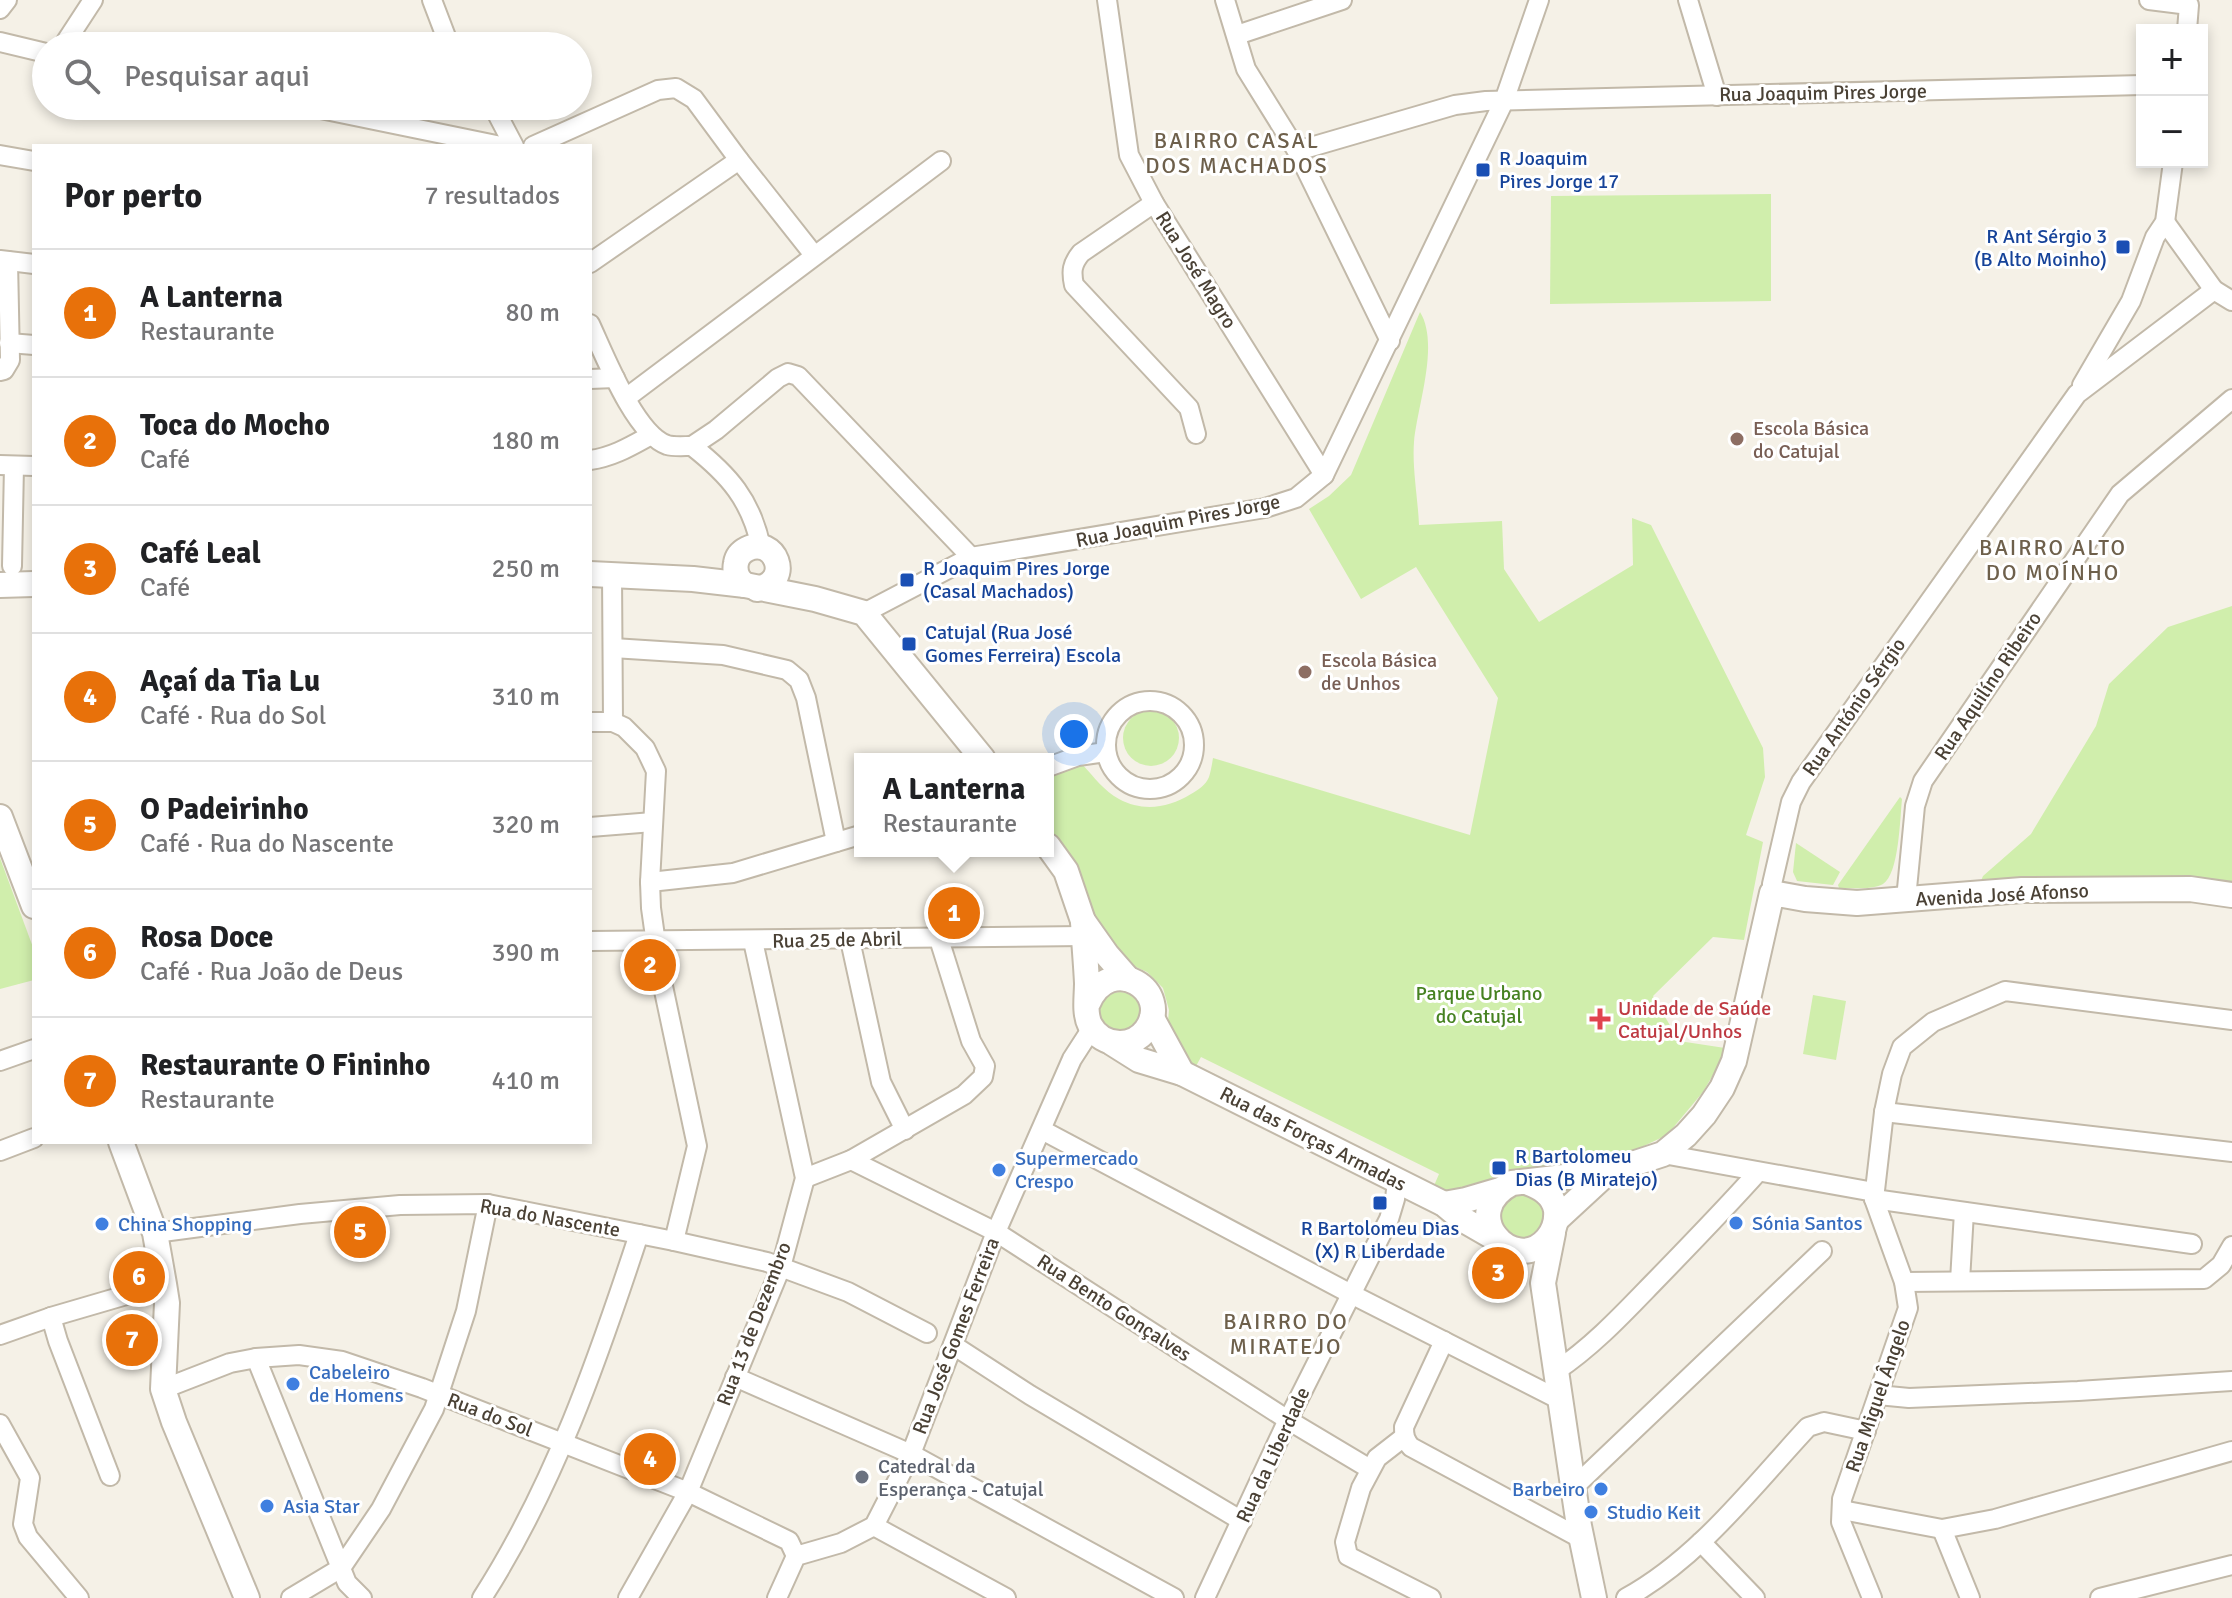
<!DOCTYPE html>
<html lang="pt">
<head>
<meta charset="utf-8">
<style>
  :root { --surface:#fff; --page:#f2f2f2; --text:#202124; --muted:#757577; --line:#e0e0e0; --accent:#ea580c }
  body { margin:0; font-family:Signika,sans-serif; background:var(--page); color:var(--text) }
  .controls { position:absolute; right:24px; top:24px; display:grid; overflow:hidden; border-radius:0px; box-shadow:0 4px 12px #0003 }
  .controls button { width:72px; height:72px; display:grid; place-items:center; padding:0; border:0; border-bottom:2px solid var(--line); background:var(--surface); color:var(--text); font:40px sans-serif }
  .you { position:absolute; left:1074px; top:734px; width:28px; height:28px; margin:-20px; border:6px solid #fff; border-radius:50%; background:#1a73e8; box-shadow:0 0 0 12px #1a73e833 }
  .badge { display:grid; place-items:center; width:52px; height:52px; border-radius:50%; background:var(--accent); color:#fff; font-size:26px; font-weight:700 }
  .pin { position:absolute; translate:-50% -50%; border:4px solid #fff; box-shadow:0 2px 8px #0006 }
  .popup { position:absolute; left:854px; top:753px; width:200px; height:104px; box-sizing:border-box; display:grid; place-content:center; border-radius:0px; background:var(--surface); filter:drop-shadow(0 2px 6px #0005); font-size:26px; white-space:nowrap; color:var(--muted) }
  .popup b { font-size:30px; color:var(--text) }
  .popup::after { content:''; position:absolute; left:50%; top:100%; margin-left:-16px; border:16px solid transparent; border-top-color:var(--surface) }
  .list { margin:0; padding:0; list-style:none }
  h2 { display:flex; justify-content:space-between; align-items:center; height:104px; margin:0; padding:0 32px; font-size:34px }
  h2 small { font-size:26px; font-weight:400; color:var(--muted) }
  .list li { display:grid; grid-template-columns:52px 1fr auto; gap:24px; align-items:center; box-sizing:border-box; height:128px; padding:0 32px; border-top:2px solid var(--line) }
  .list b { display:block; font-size:30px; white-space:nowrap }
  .list p { margin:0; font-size:26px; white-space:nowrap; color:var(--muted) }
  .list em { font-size:26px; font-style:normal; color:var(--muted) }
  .icon { flex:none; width:44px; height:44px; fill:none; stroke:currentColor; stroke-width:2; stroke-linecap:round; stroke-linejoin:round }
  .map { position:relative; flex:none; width:2232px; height:1598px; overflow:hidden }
  .search { position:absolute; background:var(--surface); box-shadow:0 4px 12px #0003; left:32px; top:32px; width:560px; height:88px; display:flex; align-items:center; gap:20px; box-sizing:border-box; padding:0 28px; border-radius:44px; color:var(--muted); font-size:30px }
  .panel { position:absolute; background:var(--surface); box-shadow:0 4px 12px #0003; left:32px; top:144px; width:560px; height:1000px; border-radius:0px }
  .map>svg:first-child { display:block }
  .green { fill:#d0eeac }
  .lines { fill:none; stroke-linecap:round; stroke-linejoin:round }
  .minor-casing { stroke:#c2b9a9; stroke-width:22 }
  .tertiary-casing { stroke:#c2b9a9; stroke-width:28 }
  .minor { stroke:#fff; stroke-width:18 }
  .tertiary { stroke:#fff; stroke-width:24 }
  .transit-dot { fill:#1a4fb4; stroke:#fff; stroke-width:3 }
  .education-dot { fill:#8d6e63; stroke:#fff; stroke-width:3 }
  .health-dot { fill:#e0444e; stroke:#fff; stroke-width:3 }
  .shop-dot { fill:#3f7fe0; stroke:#fff; stroke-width:3 }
  .worship-dot { fill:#6b7280; stroke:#fff; stroke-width:3 }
  .labels { text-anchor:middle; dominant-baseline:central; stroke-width:6; stroke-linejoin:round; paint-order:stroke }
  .street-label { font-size:20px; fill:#4a4135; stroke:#fff }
  .transit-label { font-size:20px; fill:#164399; stroke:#fff; text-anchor:start }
  .education-label { font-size:20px; fill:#785e54; stroke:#fff; text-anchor:start }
  .park-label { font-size:20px; fill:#468221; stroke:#fff }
  .health-label { font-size:20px; fill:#be3a42; stroke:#fff; text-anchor:start }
  .shop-label { font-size:20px; fill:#366cbe; stroke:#fff; text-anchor:start }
  .worship-label { font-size:20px; fill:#5b616d; stroke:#fff; text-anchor:start }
  .neighbourhood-label { font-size:22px; letter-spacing:2px; fill:#6e604b; stroke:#fff }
</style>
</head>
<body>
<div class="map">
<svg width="2232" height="1598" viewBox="0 0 2232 1598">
  <rect width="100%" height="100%" fill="#f5f1e7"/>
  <g class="green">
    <polygon points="1771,194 1771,301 1550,304 1551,196"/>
    <path d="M1420,312c20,32 -3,95 -6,130 -2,26 4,57 5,83l83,-4 2,48 35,53 94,-57 -1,-47 19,7 112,223 2,29 -19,58 17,7 -19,98 -31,-3 -60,59 26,45 46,7 -4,13 -18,31 -36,43 -40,19 -54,11 -66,7 -26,17 -30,5 -18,-6 6,-14 -238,-117 -6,11 -19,-16 -9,-19 2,-23 -6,-22 -16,-16 -27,-12 -30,-47 -9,-35 -6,-17 -27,-35v-49l3,-2 31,-11c12,13 22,27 37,35 24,13 49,9 72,-5 7,-4 15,-9 18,-17 2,-6 3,-13 4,-19l257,77 28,-137 -82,-131 -55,32 -52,-90 20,-13 22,-21z"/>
    <path d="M2232,606v278c-84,-9 -167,-7 -252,-1l3,-7 48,-42 65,-108 13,-42 59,-57z"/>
    <circle cx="1151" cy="738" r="28"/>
    <path d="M1900,797l2,2c-2,19 -3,75 -19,85 -11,6 -32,4 -44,4l-1,-3z"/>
    <polygon points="1796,843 1840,872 1833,885 1797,881 1793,872"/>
    <polygon points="0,858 34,950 34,980 0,989"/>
    <circle cx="1120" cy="1013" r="21"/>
    <polygon points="1813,995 1846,1001 1836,1060 1803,1054"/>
    <path d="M1519,1195c20,1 25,12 27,30l-16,17 -28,-10c-1,-18 -3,-30 17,-37z"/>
  </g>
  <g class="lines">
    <g class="minor-casing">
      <g id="minor">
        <polyline points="432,0 448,42 451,46"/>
        <polyline points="1107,0 1129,155 1154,203 1324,475"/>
        <polyline points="1225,0 1246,69 1297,151 1390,341"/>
        <polyline points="1688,0 1717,96"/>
        <polyline points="2149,0 2189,5 2187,30"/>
        <polyline points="0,9 7,0"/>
        <polyline points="1237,35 1342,0"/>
        <polyline points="0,42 46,53"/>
        <polyline points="63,46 93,0"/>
        <polyline points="306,106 501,146"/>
        <polyline points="493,106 514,146"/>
        <polyline points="533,146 658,90 676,88 694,99 739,160"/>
        <polyline points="1297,151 1455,105 1486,101 2142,85"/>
        <polyline points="0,155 34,161"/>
        <path d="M1154,203l-73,50c-9,11 -10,18 -7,32l115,123 7,26"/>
        <polyline points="2165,222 2214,290 2232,301"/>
        <polyline points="0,260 34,264"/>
        <polyline points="590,263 739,160 814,255"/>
        <path d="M590,324c14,30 45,110 77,121 7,2 17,1 25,1 37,29 59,54 69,101"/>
        <polyline points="9,343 34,345"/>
        <polyline points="0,371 4,370 10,360 8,261"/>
        <polyline points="590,379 615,378"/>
        <polyline points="2082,385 2131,301 2155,237 2165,222 2173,162"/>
        <polyline points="626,398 941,161"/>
        <polyline points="692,446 716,430 778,378 788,373 798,376 971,557"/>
        <path d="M590,460c23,-3 41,-14 61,-25"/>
        <polyline points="0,465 34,466"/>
        <polyline points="12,566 14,466"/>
        <polyline points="612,574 613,722 624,727 645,748 656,771 650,882 651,908 660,972 697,1146 674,1241"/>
        <polyline points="864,613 971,557 1265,508 1296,498 1324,475 1504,101 1539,0"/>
        <polyline points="613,648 723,655 787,670 799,680 806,698 836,842"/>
        <circle cx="1150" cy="745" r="44"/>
        <polyline points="590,722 613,722"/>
        <polyline points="1048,767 1078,756 1106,752"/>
        <polyline points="590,827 653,822"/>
        <polyline points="650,882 733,873 860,835"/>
        <polyline points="1772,893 1772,884 1791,802 1801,782 2077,394 2214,290"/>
        <polyline points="1906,899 1915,806 1923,781 2120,494 2232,399"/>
        <polyline points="850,940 881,1082 905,1130"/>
        <polyline points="590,941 1084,936"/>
        <polyline points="0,1061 34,1049"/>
        <polyline points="1884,1112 2232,1152"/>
        <polyline points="1042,1130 1351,1294 1560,1400"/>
        <polyline points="0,1151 34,1138"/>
        <polyline points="1663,1154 1874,1192"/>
        <polyline points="851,1160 996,1232 1288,1420 1370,1469"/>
        <polyline points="805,1178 851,1160 964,1095 983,1077 985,1066 971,1041 939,939"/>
        <polyline points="1874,1199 2192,1244"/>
        <polyline points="155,1233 300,1214 400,1205 488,1204 674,1241 767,1262 848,1292 927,1333"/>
        <polyline points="1960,1281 1964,1212"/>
        <polyline points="1904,1282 2204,1279 2221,1265 2232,1246"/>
        <polyline points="51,1317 58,1341 110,1476"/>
        <polyline points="0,1335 51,1317 164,1284"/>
        <path d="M1444,1341l-40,86c0,9 1,13 7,20l171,92"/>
        <polyline points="953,1345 1030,1395 1242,1521"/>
        <polyline points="256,1358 347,1583 362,1598"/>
        <path d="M1556,1371c36,-24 66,-56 96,-87 36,-37 72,-74 106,-112"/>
        <polyline points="735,1377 911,1454 1174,1598"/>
        <polyline points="163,1389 230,1363 256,1358 299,1355 342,1361 422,1388 688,1492 789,1541 796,1556"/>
        <polyline points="1878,1395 1909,1398 2078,1391 2232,1381"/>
        <polyline points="0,1424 30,1478 23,1524 28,1537 79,1598"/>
        <polyline points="1404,1437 1377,1458 1361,1488 1345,1542 1348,1556 1431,1598"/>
        <polyline points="1573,1488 1822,1251"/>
        <polyline points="1842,1510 1942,1529 1995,1519 2232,1451"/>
        <polyline points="874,1526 1006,1598"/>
        <polyline points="1942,1529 1970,1598"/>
        <polyline points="1701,1542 1755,1598"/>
        <polyline points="291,1598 341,1568 381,1509 434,1409 466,1311 488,1204"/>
        <path d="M482,1598c72,-112 116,-239 157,-364"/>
        <polyline points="628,1598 688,1492 781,1267 805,1178 753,941"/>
        <polyline points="777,1598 796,1556 841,1543 874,1526 911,1454 996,1232 1072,1059 1092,1028"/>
        <polyline points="1205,1598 1285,1426 1389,1219 1395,1199 1397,1181"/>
        <path d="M1626,1598c73,-40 126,-111 182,-171l16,-5 42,9"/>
        <polyline points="1872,1598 1841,1522 1842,1499 1908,1308 1904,1282 1874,1199 1884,1112 1892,1074 1902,1047 1933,1022 2005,991 2232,1020"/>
        <polyline points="2100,1598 2232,1565"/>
      </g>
    </g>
    <g class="tertiary-casing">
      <g id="tertiary">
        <polyline points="590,574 693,579 745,585 815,599 864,613 983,759"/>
        <polyline points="0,585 34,584"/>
        <path d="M745,585c-7,-5 -11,-12 -9,-22 1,-6 5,-11 11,-14 27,-14 48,32 10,40"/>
        <polyline points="0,817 34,906"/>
        <polyline points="1048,846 1066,871 1083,921 1107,955 1128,979"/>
        <path d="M1083,921c1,21 3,41 4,62 0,13 -3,30 3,42 6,11 17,18 30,18 10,0 20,-5 26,-13 28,-39 -36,-79 -58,-27"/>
        <polyline points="1152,1018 1182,1073"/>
        <polyline points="1112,1043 1139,1060 1182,1073 1444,1204 1462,1219 1495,1238"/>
        <polyline points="121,1142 155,1233 164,1284 167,1303 163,1389 174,1422 247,1598"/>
        <path d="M1526,1182c14,5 27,12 30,28 1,11 -2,21 -9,29 -33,38 -92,-26 -35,-56l96,-11 55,-18 23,-19 18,-20 18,-27 12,-27 38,-168 33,6 52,4 165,-13 168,-1 42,6"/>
        <polyline points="1444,1204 1466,1200 1500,1190"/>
        <polyline points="1556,1220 1608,1172"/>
        <polyline points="1553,1233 1543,1283 1579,1526 1594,1598"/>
      </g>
    </g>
    <use href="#minor" class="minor"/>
    <use href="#tertiary" class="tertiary"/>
  </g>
  <g class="transit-dot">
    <rect x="1475" y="162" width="16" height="16" rx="4"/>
    <rect x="2115" y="239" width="16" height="16" rx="4"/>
    <rect x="899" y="572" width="16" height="16" rx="4"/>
    <rect x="901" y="636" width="16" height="16" rx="4"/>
    <rect x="1491" y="1160" width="16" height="16" rx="4"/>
    <rect x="1372" y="1195" width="16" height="16" rx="4"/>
  </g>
  <g class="education-dot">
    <circle cx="1737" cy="439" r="8"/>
    <circle cx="1305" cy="672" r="8"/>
  </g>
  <path class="health-dot" d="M1596 1007h8v8h8v8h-8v8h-8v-8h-8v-8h8z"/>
  <g class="shop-dot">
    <circle cx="999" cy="1170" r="8"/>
    <circle cx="1736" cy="1223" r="8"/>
    <circle cx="102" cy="1224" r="8"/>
    <circle cx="293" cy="1384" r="8"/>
    <circle cx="1601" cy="1489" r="8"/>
    <circle cx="267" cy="1506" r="8"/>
    <circle cx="1591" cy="1512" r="8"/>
  </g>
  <circle class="worship-dot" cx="862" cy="1477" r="8"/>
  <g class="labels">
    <g class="street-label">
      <text transform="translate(1823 93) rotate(-1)">Rua Joaquim Pires Jorge</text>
      <text transform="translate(1196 270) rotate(58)">Rua José Magro</text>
      <text transform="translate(1178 521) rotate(-11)">Rua Joaquim Pires Jorge</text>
      <text transform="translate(1988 686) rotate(-56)">Rua Aquilíno Ribeiro</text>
      <text transform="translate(1854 707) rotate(-55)">Rua António Sérgio</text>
      <text transform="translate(2002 895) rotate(-3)">Avenida José Afonso</text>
      <text transform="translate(837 940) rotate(-1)">Rua 25 de Abril</text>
      <text transform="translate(1313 1139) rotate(27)">Rua das Forças Armadas</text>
      <text transform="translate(550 1218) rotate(10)">Rua do Nascente</text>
      <text transform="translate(1114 1308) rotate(33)">Rua Bento Gonçalves</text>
      <text transform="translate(754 1324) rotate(-69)">Rua 13 de Dezembro</text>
      <text transform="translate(956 1336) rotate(-69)">Rua José Gomes Ferreira</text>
      <text transform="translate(1878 1396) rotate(-71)">Rua Miguel Ângelo</text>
      <text transform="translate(490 1415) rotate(21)">Rua do Sol</text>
      <text transform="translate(1273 1455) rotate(-65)">Rua da Liberdade</text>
    </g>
    <g class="transit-label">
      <text x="1499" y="158">R Joaquim<tspan x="1499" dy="23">Pires Jorge 17</tspan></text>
      <text x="2107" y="236" text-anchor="end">R Ant Sérgio 3<tspan x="2107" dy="23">(B Alto Moinho)</tspan></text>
      <text x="923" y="568">R Joaquim Pires Jorge<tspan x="923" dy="23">(Casal Machados)</tspan></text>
      <text x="925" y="632">Catujal (Rua José<tspan x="925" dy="23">Gomes Ferreira) Escola</tspan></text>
      <text x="1515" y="1156">R Bartolomeu<tspan x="1515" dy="23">Dias (B Miratejo)</tspan></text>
      <text x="1380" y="1228" text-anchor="middle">R Bartolomeu Dias<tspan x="1380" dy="23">(X) R Liberdade</tspan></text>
    </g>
    <g class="education-label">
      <text x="1753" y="428">Escola Básica<tspan x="1753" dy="23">do Catujal</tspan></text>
      <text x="1321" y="660">Escola Básica<tspan x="1321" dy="23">de Unhos</tspan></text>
    </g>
    <g class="park-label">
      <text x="1479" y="993">Parque Urbano<tspan x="1479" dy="23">do Catujal</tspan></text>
    </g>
    <g class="health-label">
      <text x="1618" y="1008">Unidade de Saúde<tspan x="1618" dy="23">Catujal/Unhos</tspan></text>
    </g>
    <g class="shop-label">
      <text x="1015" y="1158">Supermercado<tspan x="1015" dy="23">Crespo</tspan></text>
      <text x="1752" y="1223">Sónia Santos</text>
      <text x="118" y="1224">China Shopping</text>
      <text x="309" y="1372">Cabeleiro<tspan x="309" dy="23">de Homens</tspan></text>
      <text x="1585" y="1489" text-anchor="end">Barbeiro</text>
      <text x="283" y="1506">Asia Star</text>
      <text x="1607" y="1512">Studio Keit</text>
    </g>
    <g class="worship-label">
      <text x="878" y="1466">Catedral da<tspan x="878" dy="23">Esperança - Catujal</tspan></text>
    </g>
    <g class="neighbourhood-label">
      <text x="1237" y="140">BAIRRO CASAL<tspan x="1237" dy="25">DOS MACHADOS</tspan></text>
      <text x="2053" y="547">BAIRRO ALTO<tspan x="2053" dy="25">DO MOÍNHO</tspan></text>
      <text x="1286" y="1321">BAIRRO DO<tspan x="1286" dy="25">MIRATEJO</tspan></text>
    </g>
  </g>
</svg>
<div class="controls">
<button>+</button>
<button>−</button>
</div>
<div class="you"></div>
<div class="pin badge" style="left:954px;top:913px;background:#e8710a">1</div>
<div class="popup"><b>A Lanterna</b>Restaurante</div>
<div class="pin badge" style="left:650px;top:965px;background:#e8710a">2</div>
<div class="pin badge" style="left:1498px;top:1273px;background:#e8710a">3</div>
<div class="pin badge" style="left:650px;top:1459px;background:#e8710a">4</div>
<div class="pin badge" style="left:360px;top:1232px;background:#e8710a">5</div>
<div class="pin badge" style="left:139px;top:1277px;background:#e8710a">6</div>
<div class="pin badge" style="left:132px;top:1340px;background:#e8710a">7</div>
<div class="search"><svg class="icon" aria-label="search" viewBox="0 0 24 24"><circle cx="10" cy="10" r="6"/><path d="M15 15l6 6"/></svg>Pesquisar aqui</div>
<section class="panel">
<h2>Por perto<small>7 resultados</small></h2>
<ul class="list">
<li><span class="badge" style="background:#e8710a">1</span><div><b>A Lanterna</b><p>Restaurante</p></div><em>80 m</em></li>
<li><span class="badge" style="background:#e8710a">2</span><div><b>Toca do Mocho</b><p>Café</p></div><em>180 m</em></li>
<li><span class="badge" style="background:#e8710a">3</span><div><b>Café Leal</b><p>Café</p></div><em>250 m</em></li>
<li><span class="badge" style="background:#e8710a">4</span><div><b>Açaí da Tia Lu</b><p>Café · Rua do Sol</p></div><em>310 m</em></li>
<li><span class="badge" style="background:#e8710a">5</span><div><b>O Padeirinho</b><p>Café · Rua do Nascente</p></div><em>320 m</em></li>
<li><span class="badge" style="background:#e8710a">6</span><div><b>Rosa Doce</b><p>Café · Rua João de Deus</p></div><em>390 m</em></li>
<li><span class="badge" style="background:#e8710a">7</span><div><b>Restaurante O Fininho</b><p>Restaurante</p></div><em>410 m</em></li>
</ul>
</section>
</div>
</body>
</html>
